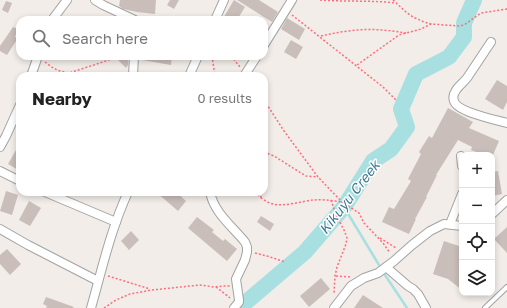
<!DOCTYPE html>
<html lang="en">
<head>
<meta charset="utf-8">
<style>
  :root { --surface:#fff; --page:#f6f6f6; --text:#222; --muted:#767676; --line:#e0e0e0 }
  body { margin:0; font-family:"Golos Text",sans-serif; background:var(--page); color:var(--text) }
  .controls { position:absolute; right:12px; bottom:12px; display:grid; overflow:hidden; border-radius:8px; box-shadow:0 2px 6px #0003 }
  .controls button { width:36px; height:36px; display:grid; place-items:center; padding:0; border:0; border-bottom:1px solid var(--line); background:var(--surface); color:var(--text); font:20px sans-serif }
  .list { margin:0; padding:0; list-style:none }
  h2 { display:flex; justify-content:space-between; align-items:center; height:52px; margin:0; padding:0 16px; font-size:17px }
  h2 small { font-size:13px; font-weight:400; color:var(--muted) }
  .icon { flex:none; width:22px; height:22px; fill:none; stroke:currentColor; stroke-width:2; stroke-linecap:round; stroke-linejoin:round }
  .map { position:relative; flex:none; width:507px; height:308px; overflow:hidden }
  .search { position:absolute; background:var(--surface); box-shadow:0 2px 6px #0003; left:16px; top:16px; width:252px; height:44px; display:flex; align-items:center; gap:10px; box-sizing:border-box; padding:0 14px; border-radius:12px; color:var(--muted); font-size:15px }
  .panel { position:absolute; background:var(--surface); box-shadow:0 2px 6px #0003; left:16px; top:72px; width:252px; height:124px; border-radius:12px }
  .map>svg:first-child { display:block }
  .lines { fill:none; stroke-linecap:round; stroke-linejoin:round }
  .stream { stroke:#a8e0e1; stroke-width:2.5 }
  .river { stroke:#a8e0e1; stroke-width:16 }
  .building { fill:#cabebb }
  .service-casing { stroke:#a3a3a3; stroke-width:6 }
  .minor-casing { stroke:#a3a3a3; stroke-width:10 }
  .path { stroke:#ff6d7c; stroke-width:1.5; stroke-dasharray:2 2; stroke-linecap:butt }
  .service { stroke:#fff; stroke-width:4 }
  .minor { stroke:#fff; stroke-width:8 }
  .labels { text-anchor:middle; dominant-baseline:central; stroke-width:3; stroke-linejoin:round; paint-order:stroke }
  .water-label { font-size:14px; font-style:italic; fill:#3e7b95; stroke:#fff }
</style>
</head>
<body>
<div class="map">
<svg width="507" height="308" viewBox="0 0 507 308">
  <rect width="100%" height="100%" fill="#f2ede8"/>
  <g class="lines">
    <g class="stream">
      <polyline points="344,207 379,265"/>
      <polyline points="385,275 407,308"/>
    </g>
    <polyline class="river" points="241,308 245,303 305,252 344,207 373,161 391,149 407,127 401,109 416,74 449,57 464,37 464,23 474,0"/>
  </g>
  <g class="building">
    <polygon points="120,0 156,0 155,14 137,12 123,9 119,6"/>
    <polygon points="170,0 179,0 174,9 167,5"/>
    <polygon points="234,0 245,7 237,20 222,20"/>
    <polygon points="237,0 259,0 278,12 272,22"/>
    <polygon points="6,1 12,3 8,13 2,10"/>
    <polygon points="287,18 305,29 299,40 281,29"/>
    <polygon points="13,27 18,29 15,37 18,38 7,55 0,51 0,46"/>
    <polygon points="291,40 303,47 296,59 284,52"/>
    <polygon points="114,56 125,56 128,59 128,65 126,68"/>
    <polygon points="143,56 172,56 171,65 142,60"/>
    <polygon points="497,80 507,86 507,102 503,110 485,99"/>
    <polygon points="448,108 473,122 469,128 499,141 493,155 484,155 471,150 472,147 458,140 436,175 437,175 426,197 427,197 415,219 416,219 409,234 382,222 389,207 394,209 411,181 408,179 421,154 419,152 429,136 432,138"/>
    <polygon points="20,143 20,171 8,164"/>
    <polygon points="498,171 502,194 492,196 492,172"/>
    <polygon points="6,191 18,195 12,215 0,211"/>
    <polygon points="156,192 176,192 186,201 178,211"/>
    <polygon points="29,201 41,208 30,226 19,220"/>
    <polygon points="261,216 274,224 270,231 257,222"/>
    <polygon points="197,217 214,230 212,232 223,241 225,239 237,249 227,261 188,228"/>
    <polygon points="507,227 507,253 494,239"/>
    <polygon points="131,231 139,240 129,250 121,241"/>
    <polygon points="444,241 462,247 462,290 448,279 433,274"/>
    <polygon points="7,249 21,264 10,275 0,264 0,255"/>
    <polygon points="321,278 330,289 309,307 300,296"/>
    <polygon points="363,295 383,308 354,308"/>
    <polygon points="46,297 74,307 73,308 46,308 47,306 43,304"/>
  </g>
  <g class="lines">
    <g class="service-casing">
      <polyline id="service" points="485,308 507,287"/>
    </g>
    <g class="minor-casing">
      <g id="minor">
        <polyline points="95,0 103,5 135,20"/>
        <polyline points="52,20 67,0"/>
        <polyline points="215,20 224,0"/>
        <path d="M491,42c-8,12 -16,24 -24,36 -4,5 -10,9 -12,14 -2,3 -2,6 -1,9 3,11 42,19 53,22"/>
        <polyline points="264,45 292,0"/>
        <polyline points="31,76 38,56"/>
        <polyline points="133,76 134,56"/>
        <polyline points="189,76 198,56"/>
        <polyline points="244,76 257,56"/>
        <polyline points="0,147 6,136 20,105"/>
        <polyline points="461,156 462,166"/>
        <polyline points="0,171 20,181"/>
        <polyline points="45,192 116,222"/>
        <path d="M210,192c4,21 23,35 35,50l2,5v5l-2,8 -9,19 3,21v2l-5,6"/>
        <polyline points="492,214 507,200"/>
        <polyline points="450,224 462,194"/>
        <polyline points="0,229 28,245 98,281"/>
        <polyline points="386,267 408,286 413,289 418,294 426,308"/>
        <path d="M91,308c11,-39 20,-79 37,-116"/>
        <polyline points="334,308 351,286 364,278 378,273 394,261 412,245 430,231 444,224 462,226"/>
      </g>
    </g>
    <g class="path">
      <path d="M320,0c25,2 50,0 75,3"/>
      <polyline points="393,0 407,13 413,17 424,22 431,24 459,26 464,25 481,13 507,9"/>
      <polyline points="292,15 383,87 397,101"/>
      <path d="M321,36c9,-2 18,-4 28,-5 19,-3 38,-1 57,2"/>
      <polyline points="212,56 215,76"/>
      <polyline points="231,56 240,67"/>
      <polyline points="45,62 53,68 60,71 69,73 109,60 114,56"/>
      <polyline points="357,65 399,35 421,29 431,24"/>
      <polyline points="212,76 215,73"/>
      <polyline points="264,100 284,131 318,177 342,202 359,213 364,223 383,243 390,253"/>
      <polyline points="264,152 274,156 301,173 306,176 318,177"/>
      <polyline points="264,158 265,152 264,152"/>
      <path d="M255,192c4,4 9,9 15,11 12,5 31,-2 44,-3 9,-1 19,1 28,2"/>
      <polyline points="261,198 261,192"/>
      <polyline points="331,200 336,215 344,230 347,238 346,244 337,267 335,276 334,293"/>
      <polyline points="380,238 396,248"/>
      <polyline points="255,253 267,256 285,262"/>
      <polyline points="108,276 150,289"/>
      <polyline points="336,276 350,277"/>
      <polyline points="216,287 230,298"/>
      <polyline points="104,308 116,300 130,294 152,290 200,285 214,287 223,286 230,286"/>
    </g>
    <use href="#service" class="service"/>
    <use href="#minor" class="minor"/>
  </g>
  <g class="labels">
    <g class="water-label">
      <text transform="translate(349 197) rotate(-52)">Kikuyu Creek</text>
    </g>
  </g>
</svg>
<div class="controls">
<button>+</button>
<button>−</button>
<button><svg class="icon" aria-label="locate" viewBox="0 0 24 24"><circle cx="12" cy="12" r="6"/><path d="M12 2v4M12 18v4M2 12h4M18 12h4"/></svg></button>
<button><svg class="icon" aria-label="layers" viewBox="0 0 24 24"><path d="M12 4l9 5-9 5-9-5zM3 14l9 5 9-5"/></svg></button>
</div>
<div class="search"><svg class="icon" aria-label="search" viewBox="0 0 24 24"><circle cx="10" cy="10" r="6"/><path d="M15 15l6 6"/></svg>Search here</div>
<section class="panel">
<h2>Nearby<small>0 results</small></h2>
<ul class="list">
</ul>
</section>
</div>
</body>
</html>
